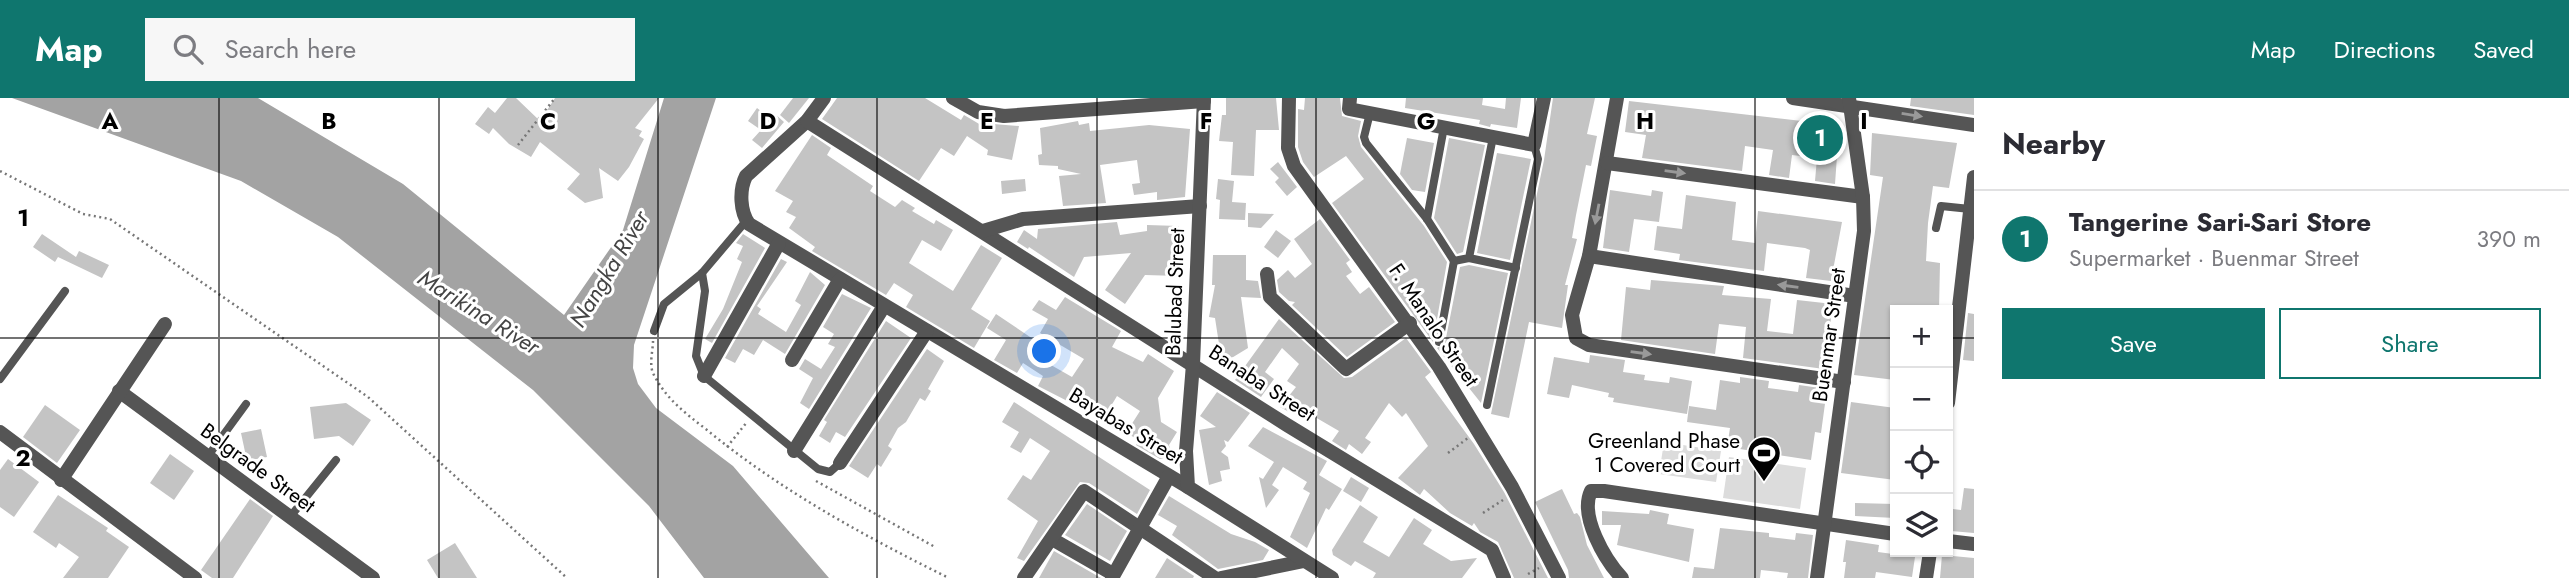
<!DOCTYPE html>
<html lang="en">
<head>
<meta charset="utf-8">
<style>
  :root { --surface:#fff; --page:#f7f7f7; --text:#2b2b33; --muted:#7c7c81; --line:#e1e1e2; --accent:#0f766e }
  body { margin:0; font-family:Jost,sans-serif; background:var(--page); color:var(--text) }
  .controls { position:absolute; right:21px; bottom:21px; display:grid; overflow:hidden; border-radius:0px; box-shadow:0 2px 5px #0004 }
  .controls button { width:63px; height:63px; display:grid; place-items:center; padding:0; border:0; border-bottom:2px solid var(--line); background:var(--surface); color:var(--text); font:35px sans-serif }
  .you { position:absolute; left:1045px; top:254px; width:24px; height:24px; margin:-18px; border:5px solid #fff; border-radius:50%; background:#1a73e8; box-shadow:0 0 0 10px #1a73e833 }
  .badge { display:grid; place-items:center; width:46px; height:46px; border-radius:50%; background:var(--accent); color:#fff; font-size:23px; font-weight:700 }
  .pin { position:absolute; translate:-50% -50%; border:4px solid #fff; box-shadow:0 2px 7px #0006 }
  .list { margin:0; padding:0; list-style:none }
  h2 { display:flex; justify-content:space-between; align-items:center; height:91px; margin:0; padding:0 28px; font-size:30px }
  h2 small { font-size:23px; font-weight:400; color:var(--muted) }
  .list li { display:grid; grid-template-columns:46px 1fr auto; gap:21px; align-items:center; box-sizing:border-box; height:98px; padding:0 28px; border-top:2px solid var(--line) }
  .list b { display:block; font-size:26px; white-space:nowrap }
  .list p { margin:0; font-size:23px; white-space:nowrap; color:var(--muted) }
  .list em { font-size:23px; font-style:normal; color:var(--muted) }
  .actions { display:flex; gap:14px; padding:21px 28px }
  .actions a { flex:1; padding:16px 0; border:2px solid var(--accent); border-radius:0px; text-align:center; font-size:24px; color:var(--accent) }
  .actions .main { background:var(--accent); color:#fff }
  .icon { flex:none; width:38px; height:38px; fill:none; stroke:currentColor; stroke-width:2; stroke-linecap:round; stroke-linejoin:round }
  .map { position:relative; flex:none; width:1974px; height:480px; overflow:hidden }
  header { display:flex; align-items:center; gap:42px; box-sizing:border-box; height:98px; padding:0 35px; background:var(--accent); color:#fff }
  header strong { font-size:33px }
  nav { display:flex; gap:38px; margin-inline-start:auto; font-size:24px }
  .search { width:490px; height:63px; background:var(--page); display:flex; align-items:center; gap:18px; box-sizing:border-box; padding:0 24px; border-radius:0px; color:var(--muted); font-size:26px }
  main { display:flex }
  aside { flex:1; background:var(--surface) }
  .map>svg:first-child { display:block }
  .green { fill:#dcdcdc }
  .water { fill:#a3a3a3 }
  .building { fill:#c4c4c4 }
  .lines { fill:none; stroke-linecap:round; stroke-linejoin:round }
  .path { stroke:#777; stroke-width:2.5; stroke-dasharray:2 3.5; stroke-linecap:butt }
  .service { stroke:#555; stroke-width:8 }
  .minor { stroke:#555; stroke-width:14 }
  .tertiary { stroke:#555; stroke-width:14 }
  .oneway { fill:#999 }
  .grid { fill:none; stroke:#000; stroke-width:2; stroke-opacity:0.55 }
  .labels { text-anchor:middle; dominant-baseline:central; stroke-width:6; stroke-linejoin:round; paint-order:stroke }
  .street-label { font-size:21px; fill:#000; stroke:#fff }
  .poi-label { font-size:21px; fill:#000; stroke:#fff; text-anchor:end }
  .water-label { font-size:23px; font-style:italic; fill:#444; stroke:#fff }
  .grid-label { font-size:23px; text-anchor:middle; font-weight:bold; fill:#000; stroke:#fff; stroke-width:6; stroke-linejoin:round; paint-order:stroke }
</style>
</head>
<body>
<header>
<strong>Map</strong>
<div class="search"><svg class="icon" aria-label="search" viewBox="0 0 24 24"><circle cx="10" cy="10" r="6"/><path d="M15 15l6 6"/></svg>Search here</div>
<nav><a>Map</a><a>Directions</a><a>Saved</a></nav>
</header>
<main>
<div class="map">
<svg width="1974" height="480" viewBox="0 0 1974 480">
  <rect width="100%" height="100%" fill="#fff"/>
  <g class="green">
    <polygon points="1664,344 1721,353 1716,384 1659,376"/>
    <polygon points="1729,359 1806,370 1800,411 1723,400"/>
  </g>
  <polygon class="water" points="12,0 258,0 403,86 564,217 623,132 664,0 716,0 634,247 633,270 638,286 656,310 733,368 829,480 704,480 649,408 533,292 338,139 241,83"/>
  <g class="building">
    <polygon points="507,0 516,0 540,23 555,0 659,0 635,30 642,33 639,38 644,41 629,69 618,83 599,70 603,100 585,105 567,91 580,76 540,44 531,59 509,46 493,30 489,36 475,26 488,9 495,15"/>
    <polygon points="793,0 809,0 789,25 780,17"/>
    <polygon points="837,0 925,0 961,22 964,17 991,33 993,26 1019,28 1012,62 987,57 988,52 967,38 954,58 941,50 919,83 822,21"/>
    <polygon points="1226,0 1276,0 1279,32 1256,32 1254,78 1231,77 1233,44 1219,43 1222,17 1226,17"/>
    <polygon points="1305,0 1340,0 1342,18 1361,23 1358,38 1361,49 1424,128 1447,164 1433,244 1332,105 1364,81 1346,58 1314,79 1303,64 1298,49 1298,11 1304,12"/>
    <polygon points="1406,0 1483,0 1482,7 1505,11 1506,0 1521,0 1517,30 1491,26 1490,29 1479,26 1480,22 1405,10"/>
    <polygon points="1553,0 1595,0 1587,36 1597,38 1591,68 1586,67 1576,117 1572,140 1577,141 1565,187 1568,187 1562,230 1529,224 1509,320 1491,316 1544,62"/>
    <polygon points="1911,0 1974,0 1974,17 1910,8"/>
    <polygon points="1629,3 1828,26 1837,58 1835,86 1815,83 1817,60 1792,57 1789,80 1769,77 1773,52 1745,48 1742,73 1642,60 1646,37 1625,34"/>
    <polygon points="757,10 770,20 774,15 784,24 762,50 752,42 761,32 748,23"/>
    <polygon points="1078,23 1079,27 1089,25 1090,33 1149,27 1190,31 1185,99 1157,102 1157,94 1134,97 1132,86 1140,85 1137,62 1100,67 1106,105 1063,108 1059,78 1081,76 1058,71 1058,68 1039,67 1038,57 1042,56 1040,30"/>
    <polygon points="1872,35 1957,45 1949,90 1933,88 1928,125 1926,163 1940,165 1939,212 1895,212 1893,238 1895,238 1895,282 1854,277 1883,79 1870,77"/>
    <polygon points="812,37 831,50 827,57 873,88 870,93 895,109 902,102 915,110 912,113 934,126 936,122 953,132 941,153 922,142 909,165 953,193 981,147 1002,160 971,211 990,223 974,250 906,209 913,197 894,185 886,197 812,153 815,149 789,130 796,119 786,114 793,103 775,93"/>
    <polygon points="1407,40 1434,45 1425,94 1412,92 1400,76"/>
    <polygon points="1449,40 1485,47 1463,154 1457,156 1434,120"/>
    <polygon points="1497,55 1531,61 1510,162 1477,155"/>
    <polygon points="1278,64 1297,89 1287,98 1275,84 1279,80 1270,71"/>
    <polygon points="1025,81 1026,93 1002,96 1001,83"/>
    <polygon points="1218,81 1234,83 1232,104 1246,105 1245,122 1219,121 1220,102 1216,101"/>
    <polygon points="1610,92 1651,98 1652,92 1663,94 1659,124 1634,121 1629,154 1603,150"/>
    <polygon points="1686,97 1736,104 1732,142 1755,145 1758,113 1842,124 1831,183 1806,180 1810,152 1805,150 1767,145 1764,173 1679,162 1680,156 1654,152 1657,128 1682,131"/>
    <polygon points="1248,115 1274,116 1261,130 1248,129"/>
    <polygon points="1320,121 1350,162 1346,165 1352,174 1346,178 1360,196 1369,189 1395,224 1347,259 1292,207 1295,204 1289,203 1279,194 1277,182 1288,172 1295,180 1312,166 1294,141"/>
    <polygon points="1117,124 1120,137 1147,133 1147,127 1179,128 1179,178 1145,177 1125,206 1105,192 1131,155 1084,159 1074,179 1029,149 1028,151 1017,144 1024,132 1037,141 1038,131"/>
    <polygon points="1276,132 1291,143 1278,160 1264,149"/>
    <polygon points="42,136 76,159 79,153 109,167 102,180 58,159 55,164 33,149"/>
    <polygon points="743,136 765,150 712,245 705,241 723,211 742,164 737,161 743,148 736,145"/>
    <polygon points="1213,157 1246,157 1246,182 1258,183 1261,200 1241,199 1248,250 1220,267 1211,251 1219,246 1215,220 1209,219 1215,187 1212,187"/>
    <polygon points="781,161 787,164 757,208 761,211 758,216 786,234 801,207 795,203 810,174 825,187 785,256 763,242 754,257 743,251 735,265 725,260"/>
    <polygon points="1469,167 1508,175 1481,305 1437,250 1445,245 1460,169"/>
    <polygon points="1651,182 1724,188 1722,197 1771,201 1767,233 1793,236 1797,202 1833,206 1824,271 1743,260 1746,229 1719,226 1715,256 1621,242 1626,189 1650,192"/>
    <polygon points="842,196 871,210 809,311 800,305 813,280 799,271 805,261 821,271 835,249 828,246 834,236 823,229"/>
    <polygon points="1065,199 1121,233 1112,249 1143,264 1148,256 1174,273 1158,300 1161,324 1177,334 1169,347 1172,358 1160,361 1136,347 1139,342 1126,335 1140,313 1117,298 1105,318 1084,304 1081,310 1038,288 1043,278 1023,265 1017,275 994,262 1006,242 987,230 996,216 1036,243 1030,255 1072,279 1084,261 1040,235 1048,221 1032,212 1039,202 1056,212"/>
    <polygon points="1968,215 1974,216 1974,263 1963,262"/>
    <polygon points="1279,221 1344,280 1352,279 1406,240 1431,274 1425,279 1474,346 1504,394 1548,480 1514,480 1498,444 1480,434 1474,425 1472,428 1450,415 1424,391 1420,397 1398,380 1428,348 1406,315 1402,319 1389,305 1365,340 1371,344 1362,356 1349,346 1346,352 1332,343 1339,333 1296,308 1291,315 1280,309 1296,289 1287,283 1299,266 1282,250 1265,274 1274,281 1261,299 1235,282"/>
    <polygon points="886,223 911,240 845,339 836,334 830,345 819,338 827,324 824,322"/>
    <polygon points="927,251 944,263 928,291 931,293 925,303 920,300 906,324 898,330 888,348 892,351 881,369 877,366 868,380 849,368"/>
    <polygon points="1590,257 1625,262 1623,274 1645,277 1644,282 1669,285 1670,279 1692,283 1687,316 1613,304 1614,300 1608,299 1609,295 1572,287 1569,300 1547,296 1554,259 1589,265"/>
    <polygon points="1740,279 1769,283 1768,290 1798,294 1799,287 1827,291 1821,335 1815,334 1811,362 1727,349 1730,330 1687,324 1689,308 1716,312 1720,282 1740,285"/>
    <polygon points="1217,294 1250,315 1228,344 1224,342 1226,348 1221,354 1228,359 1230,371 1220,373 1222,383 1209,387 1199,332 1216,329 1200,318"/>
    <polygon points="1014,304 1150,392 1137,416 1089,385 1080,384 1024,463 1017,460 1038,423 1007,401 1023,377 1031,382 1050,353 1030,340 1021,355 1010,349 1019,334 1002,324"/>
    <polygon points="1851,304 1895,310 1895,382 1841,375"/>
    <polygon points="346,305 371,322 353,348 339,338 314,341 310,309"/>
    <polygon points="45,307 80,332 57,365 23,339"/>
    <polygon points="1263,329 1327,363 1319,377 1342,391 1329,412 1326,410 1307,450 1290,439 1310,395 1303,391 1307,384 1283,369 1272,387 1279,392 1266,410 1259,379 1263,381 1274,364 1248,348"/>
    <polygon points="261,331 267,359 247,363 241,335"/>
    <polygon points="170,356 194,373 174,402 150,385"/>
    <polygon points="8,361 39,384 14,419 0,409 0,372"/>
    <polygon points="1351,379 1369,390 1361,404 1343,393"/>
    <polygon points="1964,390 1974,391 1974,435 1951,433 1953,411 1961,412"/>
    <polygon points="1562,391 1574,416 1577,415 1580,419 1587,447 1604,480 1569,480 1568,472 1535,404"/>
    <polygon points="58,397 108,430 106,433 129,449 108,480 63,480 79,459 59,445 56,450 33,434"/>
    <polygon points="1169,398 1231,436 1255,444 1269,452 1263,462 1218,471 1172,437 1177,428 1158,417"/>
    <polygon points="250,401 273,418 233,480 212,480 201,472"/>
    <polygon points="1855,405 1895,406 1895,420 1855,418"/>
    <polygon points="1087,406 1127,433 1110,463 1065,437"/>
    <polygon points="1360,407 1378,419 1363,444 1389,459 1414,420 1432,432 1423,446 1451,463 1477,460 1462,480 1373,480 1376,475 1355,463 1351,468 1333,457 1332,452"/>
    <polygon points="1650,412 1669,416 1667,426 1694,431 1689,464 1617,447 1621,427 1602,427 1602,413 1649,416"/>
    <polygon points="1720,430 1769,435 1769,439 1795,442 1796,435 1813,437 1808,480 1787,480 1788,475 1761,472 1760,480 1692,480 1694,469 1714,471"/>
    <polygon points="1846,442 1879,447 1878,454 1915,459 1912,479 1876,474 1875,480 1844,480 1846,464 1843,464"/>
    <polygon points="455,445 477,480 438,480 427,462"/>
    <polygon points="1054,453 1101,480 1039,480"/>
    <polygon points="1942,457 1974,460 1974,480 1940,480"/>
    <polygon points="1167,460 1194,478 1193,480 1155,480"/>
  </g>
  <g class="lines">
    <g class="path">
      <polyline points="518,47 555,0"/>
      <polyline points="0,73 83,116 110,121 368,299 567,480"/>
      <path d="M653,243c0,9 -4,23 0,32 12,25 32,40 54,57 73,60 157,106 242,148"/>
      <polyline points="727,349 747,324"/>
      <polyline points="1448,355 1468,340"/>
      <polyline points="816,383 935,449"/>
      <polyline points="1483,415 1503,402"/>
      <polyline points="1528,476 1539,470"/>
    </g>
    <g class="service">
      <polyline points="1370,15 1364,39 1366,45 1427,121 1454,163"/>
      <polyline points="1427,121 1444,29"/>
      <polyline points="1936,130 1941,108 1970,111"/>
      <polyline points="1469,160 1516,170"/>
      <polyline points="1454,163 1469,160 1493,39"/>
      <polyline points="702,175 705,193 696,258 704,278 818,371 830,374 840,365"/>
      <polyline points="654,233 664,206 702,175 746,123"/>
      <polyline points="1439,244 1454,163"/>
      <polyline points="0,281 65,193"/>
      <polyline points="1487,307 1538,61 1534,47"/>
      <polyline points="208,358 246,306"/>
      <polyline points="290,419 336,362"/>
    </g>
    <g class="minor">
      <path d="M824,0l-17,23 -61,55c-7,14 -6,36 3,48l439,263"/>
      <polyline points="953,0 978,14 1004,18 1204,3"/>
      <polyline points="1289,0 1288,50 1294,68 1439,269 1512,389 1559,480"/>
      <polyline points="1350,0 1349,11 1534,47 1544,0"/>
      <polyline points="1617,0 1589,158 1572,217 1576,240 1589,247 1844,284"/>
      <polyline points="1793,0 1974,27"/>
      <polyline points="807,23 1287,327 1492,452 1504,480"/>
      <polyline points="1607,65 1863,99"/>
      <polyline points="983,133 1023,121 1200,108"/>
      <polyline points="1589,158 1855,198"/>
      <polyline points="1267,176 1270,199 1346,271 1410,225"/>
      <polyline points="792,262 840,181"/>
      <polyline points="704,278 779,145"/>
      <polyline points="119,293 373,480"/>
      <polyline points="1948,305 1974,79"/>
      <polyline points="0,334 195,480"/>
      <polyline points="794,353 884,208"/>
      <polyline points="840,365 927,233"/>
      <polyline points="61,382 165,226"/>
      <polyline points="1052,441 1113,476"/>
      <polyline points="1948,443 1974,446"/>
      <polyline points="1024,480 1084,393 1215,480"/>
      <polyline points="1112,480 1169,378"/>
      <polyline points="1221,480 1304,463"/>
      <path d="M1622,480c-17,-18 -43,-62 -31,-87h13l291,43"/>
      <polyline points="1817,480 1864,133 1863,99 1849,0"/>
      <polyline points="1926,480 1930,454"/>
    </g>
    <polyline class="tertiary" points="1204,0 1193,266 1186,353 1188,389 1332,480"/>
  </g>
  <defs><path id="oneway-solid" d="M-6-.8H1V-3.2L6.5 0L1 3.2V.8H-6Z" transform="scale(1.75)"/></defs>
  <g class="oneway">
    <use href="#oneway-solid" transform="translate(1912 17) rotate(9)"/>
    <use href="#oneway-solid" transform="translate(1675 74) rotate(8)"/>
    <use href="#oneway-solid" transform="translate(1597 116) rotate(101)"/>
    <use href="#oneway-solid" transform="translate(1788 188) rotate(-172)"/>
    <use href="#oneway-solid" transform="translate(1641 255) rotate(8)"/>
  </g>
  <path class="grid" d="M219,0v480M439,0v480M658,0v480M877,0v480M1097,0v480M1316,0v480M1535,0v480M1755,0v480M0,240h1895M1948,240h26"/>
  <defs>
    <g id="stadium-pin" transform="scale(1.75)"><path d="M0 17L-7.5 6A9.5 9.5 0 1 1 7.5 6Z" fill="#000" stroke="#fff"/><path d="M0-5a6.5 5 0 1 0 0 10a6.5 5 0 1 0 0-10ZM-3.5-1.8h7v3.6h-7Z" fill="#fff"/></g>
  </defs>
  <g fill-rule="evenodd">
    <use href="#stadium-pin" x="1764" y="355"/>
  </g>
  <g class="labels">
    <g class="street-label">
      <text transform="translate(1175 194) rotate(-88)">Balubad Street</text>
      <text transform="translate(1434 227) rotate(56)">F. Manalo Street</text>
      <text transform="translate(1829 237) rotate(-82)">Buenmar Street</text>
      <text transform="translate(1262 285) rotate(33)">Banaba Street</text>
      <text transform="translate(1126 328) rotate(31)">Bayabas Street</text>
      <text transform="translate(258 370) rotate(36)">Belgrade Street</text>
    </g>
    <g class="poi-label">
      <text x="1740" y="343">Greenland Phase<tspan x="1740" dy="24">1 Covered Court</tspan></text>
    </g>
    <g class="water-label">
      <text transform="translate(609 171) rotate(-59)">Nangka River</text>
      <text transform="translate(479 214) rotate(32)">Marikina River</text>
    </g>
  </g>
  <g class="grid-label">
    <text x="110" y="31">A</text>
    <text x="329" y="31">B</text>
    <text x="548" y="31">C</text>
    <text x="768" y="31">D</text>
    <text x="987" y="31">E</text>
    <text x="1206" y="31">F</text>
    <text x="1426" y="31">G</text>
    <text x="1645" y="31">H</text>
    <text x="1864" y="31">I</text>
    <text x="23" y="128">1</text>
    <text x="23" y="368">2</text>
  </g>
</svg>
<div class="controls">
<button>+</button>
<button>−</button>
<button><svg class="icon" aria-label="locate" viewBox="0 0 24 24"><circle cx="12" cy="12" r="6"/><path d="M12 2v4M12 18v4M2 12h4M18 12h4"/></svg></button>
<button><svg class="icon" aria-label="layers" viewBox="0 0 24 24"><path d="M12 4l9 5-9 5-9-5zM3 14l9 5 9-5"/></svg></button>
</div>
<div class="you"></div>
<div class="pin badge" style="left:1820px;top:40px">1</div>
</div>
<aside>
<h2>Nearby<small></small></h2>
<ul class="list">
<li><span class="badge">1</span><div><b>Tangerine Sari-Sari Store</b><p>Supermarket · Buenmar Street</p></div><em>390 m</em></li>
</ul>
<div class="actions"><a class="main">Save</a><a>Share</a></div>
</aside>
</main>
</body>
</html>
